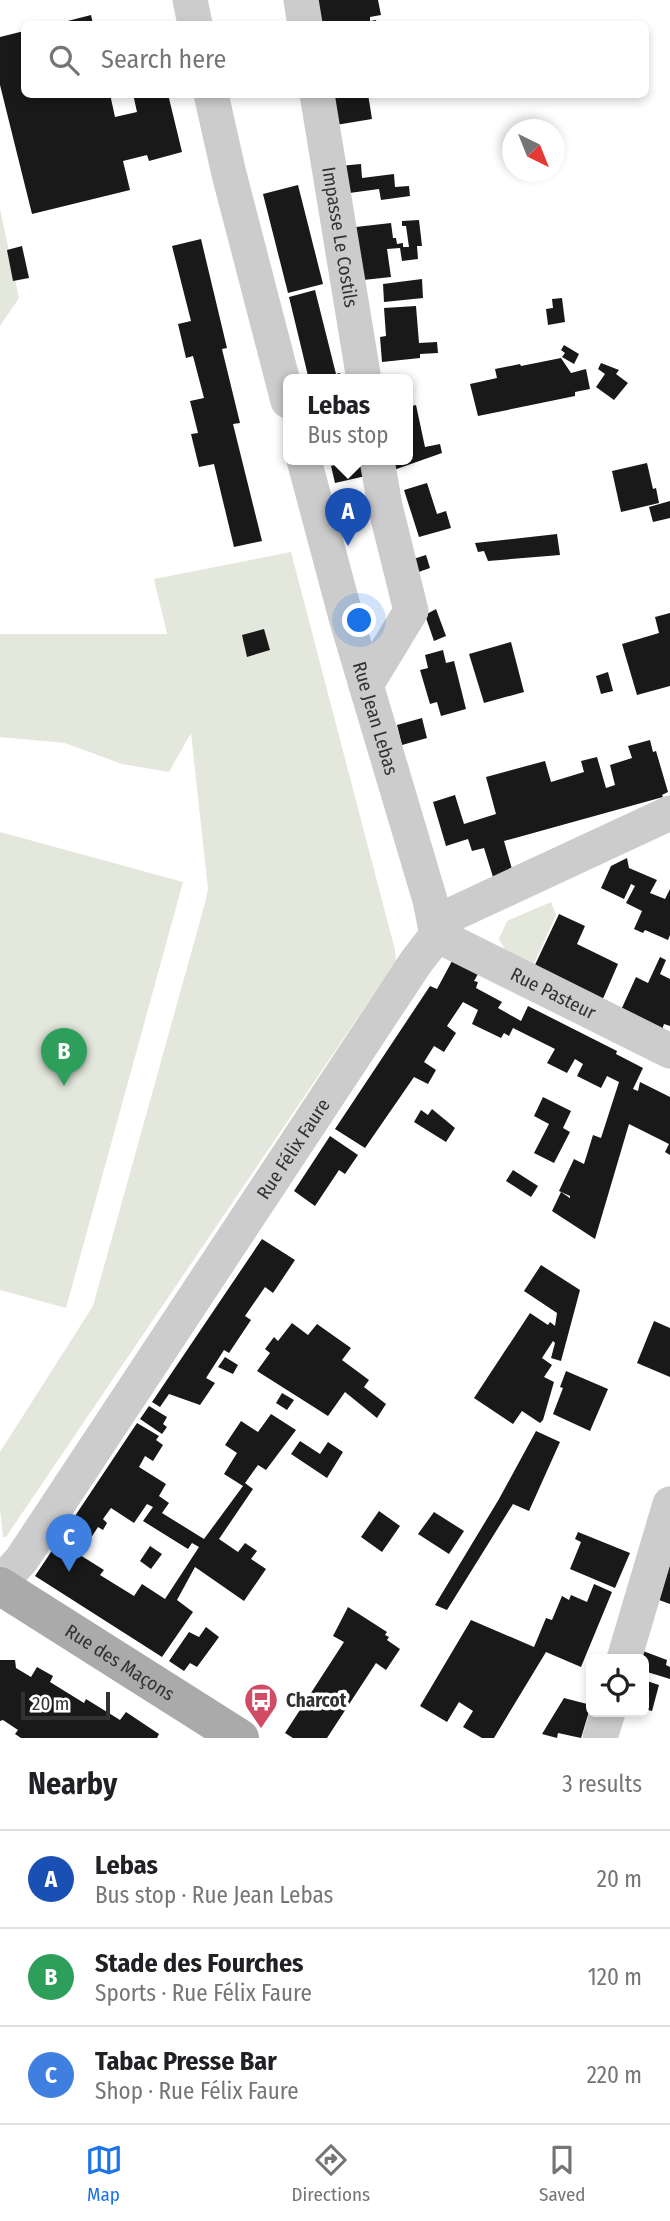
<!DOCTYPE html>
<html lang="en">
<head>
<meta charset="utf-8">
<style>
  :root { --surface:#fff; --page:#f2f2f2; --text:#202124; --muted:#757577; --line:#e0e0e0; --accent:#1a73e8 }
  body { margin:0; font-family:"Fira Sans Condensed",sans-serif; background:var(--page); color:var(--text) }
  .controls { position:absolute; right:21px; bottom:21px; display:grid; overflow:hidden; border-radius:10px; box-shadow:0 4px 10px #0003 }
  .controls button { width:63px; height:63px; display:grid; place-items:center; padding:0; border:0; border-bottom:2px solid var(--line); background:var(--surface); color:var(--text); font:35px sans-serif }
  .compass { position:absolute; left:502px; top:119px; width:63px; height:63px; border-radius:50%; background:var(--surface); box-shadow:0 4px 10px #0003; rotate:137deg }
  .scale { position:absolute; left:21px; bottom:18px; width:89px; box-sizing:border-box; padding-left:7px; border:4px solid #323232; border-top:0; font-size:19px; line-height:24px; white-space:nowrap; color:#323232; -webkit-text-stroke:5px #fff; paint-order:stroke }
  .you { position:absolute; left:360px; top:621px; width:24px; height:24px; margin:-18px; border:5px solid #fff; border-radius:50%; background:#1a73e8; box-shadow:0 0 0 10px #1a73e833 }
  .badge { display:grid; place-items:center; width:46px; height:46px; border-radius:50%; background:var(--accent); color:#fff; font-size:23px; font-weight:700 }
  .pin { position:absolute; translate:-50% -58px; filter:drop-shadow(0 2px 4px #0008) }
  .pin::after { content:''; position:absolute; top:37px; width:24px; height:21px; background:inherit; clip-path:polygon(0 0,100% 0,50% 100%) }
  .popup { position:absolute; left:283px; top:374px; width:130px; height:91px; box-sizing:border-box; display:grid; place-content:center; border-radius:10px; background:var(--surface); filter:drop-shadow(0 2px 5px #0005); font-size:23px; white-space:nowrap; color:var(--muted) }
  .popup b { font-size:26px; color:var(--text) }
  .popup::after { content:''; position:absolute; left:50%; top:100%; margin-left:-14px; border:14px solid transparent; border-top-color:var(--surface) }
  .list { margin:0; padding:0; list-style:none }
  h2 { display:flex; justify-content:space-between; align-items:center; height:91px; margin:0; padding:0 28px; font-size:30px }
  h2 small { font-size:23px; font-weight:400; color:var(--muted) }
  .list li { display:grid; grid-template-columns:46px 1fr auto; gap:21px; align-items:center; box-sizing:border-box; height:98px; padding:0 28px; border-top:2px solid var(--line) }
  .list b { display:block; font-size:26px; white-space:nowrap }
  .list p { margin:0; font-size:23px; white-space:nowrap; color:var(--muted) }
  .list em { font-size:23px; font-style:normal; color:var(--muted) }
  .icon { flex:none; width:38px; height:38px; fill:none; stroke:currentColor; stroke-width:2; stroke-linecap:round; stroke-linejoin:round }
  .map { position:relative; flex:none; width:670px; height:1738px; overflow:hidden }
  .search { position:absolute; background:var(--surface); box-shadow:0 4px 10px #0003; left:21px; right:21px; top:21px; height:77px; display:flex; align-items:center; gap:18px; box-sizing:border-box; padding:0 24px; border-radius:10px; color:var(--muted); font-size:26px }
  .sheet { height:385px; background:var(--surface) }
  nav { display:flex; justify-content:space-around; align-items:center; box-sizing:border-box; height:98px; border-top:2px solid var(--line); background:var(--surface); font-size:19px; color:var(--muted) }
  nav a { display:grid; justify-items:center; gap:4px }
  nav .on { color:var(--accent) }
  .map>svg:first-child { display:block }
  .green { fill:#e3e7dc }
  .building { fill:#191919; fill-rule:evenodd }
  .lines { fill:none; stroke-linecap:round; stroke-linejoin:round }
  .minor { stroke:#ccc; stroke-width:35 }
  .major { stroke:#aaa; stroke-width:38 }
  .labels { text-anchor:middle; dominant-baseline:central; stroke-width:7; stroke-linejoin:round; paint-order:stroke }
  .street-label { font-size:19px; fill:#323232; stroke:#fff }
  .poi-label { font-size:19px; font-weight:bold; fill:#323232; stroke:#fff; text-anchor:start }
</style>
</head>
<body>
<div class="map">
<svg width="670" height="1738" viewBox="0 0 670 1738">
  <rect width="100%" height="100%" fill="#fff"/>
  <g class="green">
    <polygon points="0,209 19,298 0,326"/>
    <polygon points="291,552 395,950 396,961 6,1537 3,1537 0,1508 0,1452 93,1306 205,903 208,889 191,733 169,772 122,764 65,743 0,737 0,634 167,634 154,579"/>
    <polygon points="0,832 183,882 66,1308 0,1290"/>
    <polygon points="551,902 556,915 533,966 507,953 499,939 507,921"/>
  </g>
  <g class="building">
    <polygon points="317,0 378,0 381,15 370,17 370,21 376,20 377,24 321,24"/>
    <polygon points="91,15 93,24 56,24"/>
    <polygon points="24,31 24,94 110,94 115,117 137,112 133,94 168,94 182,152 149,161 147,155 123,161 130,190 32,214 0,85 0,37"/>
    <polygon points="331,94 368,94 372,119 336,125"/>
    <polygon points="361,164 362,178 394,174 395,187 409,186 410,196 381,200 379,189 342,194 339,166"/>
    <polygon points="298,185 323,284 288,293 263,194"/>
    <polygon points="419,220 422,246 417,246 418,259 402,261 400,248 387,249 391,277 354,281 347,228 391,223 393,238 396,238 397,244 403,243 403,247 409,247 406,226 402,226 402,221"/>
    <polygon points="201,239 227,348 222,349 240,423 233,424 262,541 234,547 214,464 199,467 191,434 198,433 190,401 204,398 193,356 186,358 178,324 191,321 172,246"/>
    <polygon points="22,246 29,278 13,281 7,250"/>
    <polygon points="422,279 423,298 384,302 383,284"/>
    <polygon points="315,290 336,374 340,373 342,380 309,380 289,297"/>
    <polygon points="562,298 565,322 548,325 546,309 553,308 552,299"/>
    <polygon points="416,306 419,343 437,342 438,353 420,354 420,358 382,362 380,337 386,336 384,308"/>
    <polygon points="564,345 579,354 574,364 562,357 565,353 561,350"/>
    <polygon points="561,358 571,373 586,369 590,389 575,392 575,396 478,416 470,384 497,378 495,369 520,364 521,366"/>
    <polygon points="601,363 619,370 616,374 628,383 614,400 596,387 605,374 598,369"/>
    <polygon points="416,405 425,447 440,444 442,453 391,471 389,460 408,460 408,407"/>
    <polygon points="354,460 365,460 370,475 335,483 331,466"/>
    <polygon points="647,463 653,489 656,488 659,503 621,512 612,471"/>
    <polygon points="427,483 437,514 446,511 451,528 419,537 404,490"/>
    <polygon points="670,501 670,518 653,522 649,507"/>
    <polygon points="557,534 560,555 488,561 484,551 478,552 475,543"/>
    <polygon points="426,555 430,568 410,575 407,561"/>
    <polygon points="436,609 446,636 434,641 425,615"/>
    <polygon points="670,613 670,686 637,695 622,644 659,633 655,617"/>
    <polygon points="264,629 270,650 247,657 242,635"/>
    <polygon points="511,642 524,692 484,703 469,654"/>
    <polygon points="443,650 446,663 454,661 466,709 441,716 437,702 430,704 420,670 428,668 425,655"/>
    <polygon points="608,672 613,691 601,694 596,676"/>
    <polygon points="422,718 427,738 402,745 397,725"/>
    <polygon points="650,740 653,752 656,751 668,792 662,795 663,797 504,841 512,869 493,877 484,848 472,851 468,839 446,846 433,802 455,795 464,824 496,814 486,777 545,761 551,782 584,772 581,761 597,757 606,788 615,785 610,765 632,758 628,746"/>
    <polygon points="627,858 629,868 657,880 650,893 665,899 670,889 670,935 668,940 645,930 643,933 634,929 642,911 626,903 635,886 631,884 624,899 601,888 611,866"/>
    <polygon points="559,914 585,926 577,944 618,964 602,1001 534,967"/>
    <polygon points="660,957 666,960 660,974 670,979 670,1026 664,1024 662,1030 621,1010 636,977 648,983"/>
    <polygon points="452,961 478,974 474,981 478,982 476,988 502,1002 498,1008 521,1021 528,1006 617,1051 616,1054 643,1068 633,1089 638,1091 640,1082 670,1097 670,1155 665,1152 669,1144 629,1124 595,1239 552,1211 561,1192 570,1198 570,1196 559,1191 574,1159 584,1164 593,1135 601,1138 619,1082 607,1076 601,1088 577,1076 583,1064 575,1059 567,1073 547,1063 555,1049 513,1028 509,1036 504,1033 501,1038 472,1024 478,1010 463,1002 447,1026 456,1033 444,1052 434,1046 424,1062 436,1070 428,1084 414,1077 365,1148 335,1129 430,986 437,989"/>
    <polygon points="543,1097 571,1111 563,1128 570,1132 554,1163 534,1153 549,1124 534,1116"/>
    <polygon points="432,1109 455,1128 446,1142 414,1122 421,1110 428,1115"/>
    <polygon points="330,1136 358,1155 345,1174 339,1170 315,1206 294,1191"/>
    <polygon points="513,1170 538,1186 531,1197 506,1181"/>
    <polygon points="262,1239 295,1260 273,1293 265,1287 245,1316 251,1320 229,1353 224,1350 206,1378 215,1383 200,1405 169,1394 160,1407 152,1402"/>
    <polygon points="541,1265 580,1290 561,1361 551,1358 555,1343 553,1341 542,1358 552,1365 544,1377 554,1382 543,1420 540,1423 522,1411 513,1424 474,1398 530,1313 548,1325 550,1322 555,1326 557,1313 524,1291"/>
    <polygon points="654,1321 670,1328 670,1377 637,1363"/>
    <polygon points="292,1323 308,1335 317,1324 351,1348 342,1360 369,1380 364,1387 386,1404 377,1418 345,1392 328,1416 257,1371 270,1353 265,1349 274,1337 278,1341"/>
    <polygon points="225,1357 238,1365 233,1374 218,1367"/>
    <polygon points="566,1371 608,1389 590,1431 553,1414 563,1388 560,1387"/>
    <polygon points="282,1393 294,1400 287,1410 276,1403"/>
    <polygon points="149,1406 167,1417 163,1424 167,1427 162,1434 140,1419"/>
    <path d="M271,1414l25,16 -30,40 -8,-5 -13,18 8,6 -34,50 19,13 7,-9 12,8 -6,8 15,10 -22,32 -49,-34 -18,33 16,12 -31,45 -127,-81 102,-153 22,13 -3,4 7,5 -10,16 -8,-5 -6,11 27,17 -7,12 10,7 -7,10 42,26 39,-53 -19,-12 13,-21 -12,-8 16,-24 17,11zM147,1504l6,3 -10,14 45,28 4,-6 7,4 -34,52 -23,-15 -8,12 -34,-21 4,-5 -24,-15 18,-28 5,3 4,-7 -4,-4 8,-11 23,15z"/>
    <polygon points="536,1431 560,1442 529,1511 513,1504 447,1610 435,1605 499,1499"/>
    <polygon points="300,1441 320,1454 328,1442 343,1452 327,1478 291,1454"/>
    <polygon points="379,1511 400,1526 382,1552 361,1537"/>
    <polygon points="434,1512 464,1531 449,1554 418,1534"/>
    <polygon points="578,1532 630,1553 615,1588 570,1569 581,1542 575,1539"/>
    <polygon points="150,1546 162,1554 151,1569 140,1561"/>
    <polygon points="670,1564 670,1604 659,1600"/>
    <polygon points="594,1584 612,1592 581,1667 546,1652 494,1738 482,1738 463,1727 473,1711 459,1702 447,1722 420,1706 471,1620 534,1647 546,1618 552,1620 562,1596 569,1600 571,1595 587,1602"/>
    <polygon points="348,1607 387,1632 385,1635 389,1637 387,1640 400,1649 386,1670 376,1663 327,1738 293,1738 285,1733 344,1642 333,1636"/>
    <polygon points="206,1627 219,1637 197,1667 190,1663 184,1671 169,1661 189,1632 199,1637"/>
    <polygon points="643,1651 667,1660 666,1665 670,1667 670,1679 644,1671 644,1659 641,1659"/>
    <polygon points="0,1660 15,1660 16,1668 31,1677 37,1667 53,1676 50,1682 84,1703 86,1699 120,1720 126,1712 159,1734 157,1738 21,1738 15,1734 18,1730 3,1720 0,1721"/>
    <polygon points="644,1680 659,1685 652,1711 644,1709"/>
    <polygon points="564,1698 591,1705 581,1738 558,1733 557,1738 542,1734"/>
  </g>
  <g class="lines">
    <g class="minor">
      <polyline points="190,0 195,24"/>
      <polyline points="301,0 305,24"/>
      <polyline points="211,94 229,174 288,401"/>
      <path id="s1" d="M317,94l47,286"/>
      <path id="s2" d="M304,460l43,161 83,279 7,35"/>
      <polyline points="366,685 411,611 385,506 377,460"/>
      <path id="s3" d="M437,935l233,116"/>
      <path id="s4" d="M0,1584l22,-25 394,-597 37,-48 217,-101"/>
      <polyline points="624,1659 670,1504"/>
      <polyline points="600,1738 608,1712"/>
    </g>
    <path class="major" id="s5" d="M0,1586l240,152"/>
  </g>
  <defs>
    <g id="bus-pin" transform="scale(1.75)"><path d="M0 17L-7.5 6A9.5 9.5 0 1 1 7.5 6Z" fill="#d04c65" stroke="#fff"/><path d="M-5-6H5V4H4V6H2V4H-2V6H-4V4H-5ZM-3.5-4V0h7V-4ZM-3.5 1.2v1.5H-2V1.2ZM2 1.2v1.5H3.5V1.2Z" fill="#fff"/></g>
  </defs>
  <g fill-rule="evenodd">
    <use href="#bus-pin" x="261" y="1700"/>
  </g>
  <g class="labels">
    <g class="street-label">
      <text stroke="none"><textPath href="#s1" startOffset="145">Impasse Le Costils</textPath></text>
      <text stroke="none"><textPath href="#s2" startOffset="268">Rue Jean Lebas</textPath></text>
      <text stroke="none"><textPath href="#s3" startOffset="130">Rue Pasteur</textPath></text>
      <text stroke="none"><textPath href="#s4" startOffset="525">Rue Félix Faure</textPath></text>
      <text stroke="none"><textPath href="#s5" startOffset="142">Rue des Maçons</textPath></text>
    </g>
    <g class="poi-label">
      <text x="286" y="1700">Charcot</text>
    </g>
  </g>
</svg>
<div class="controls">
<button><svg class="icon" aria-label="locate" viewBox="0 0 24 24"><circle cx="12" cy="12" r="6"/><path d="M12 2v4M12 18v4M2 12h4M18 12h4"/></svg></button>
</div>
<svg class="compass" viewBox="-18 -18 36 36"><path d="M0-13l5 13h-10z" fill="#e53935"/><path d="M0 13l5-13h-10z" fill="#757577"/></svg>
<div class="scale">20 m</div>
<div class="you"></div>
<div class="pin badge" style="left:348px;top:546px;background:#1a4fb4">A</div>
<div class="popup"><b>Lebas</b>Bus stop</div>
<div class="pin badge" style="left:64px;top:1086px;background:#2e9e5b">B</div>
<div class="pin badge" style="left:69px;top:1572px;background:#3f7fe0">C</div>
<div class="search"><svg class="icon" aria-label="search" viewBox="0 0 24 24"><circle cx="10" cy="10" r="6"/><path d="M15 15l6 6"/></svg>Search here</div>
</div>
<section class="sheet">
<h2>Nearby<small>3 results</small></h2>
<ul class="list">
<li><span class="badge" style="background:#1a4fb4">A</span><div><b>Lebas</b><p>Bus stop · Rue Jean Lebas</p></div><em>20 m</em></li>
<li><span class="badge" style="background:#2e9e5b">B</span><div><b>Stade des Fourches</b><p>Sports · Rue Félix Faure</p></div><em>120 m</em></li>
<li><span class="badge" style="background:#3f7fe0">C</span><div><b>Tabac Presse Bar</b><p>Shop · Rue Félix Faure</p></div><em>220 m</em></li>
</ul>
</section>
<nav>
<a class="on"><svg class="icon" aria-label="map" viewBox="0 0 24 24"><path d="M3 6l6-2 6 2 6-2v14l-6 2-6-2-6 2zM9 4v14M15 6v14"/></svg>Map</a>
<a><svg class="icon" aria-label="directions" viewBox="0 0 24 24"><path d="M12 3l9 9-9 9-9-9zM9 14v-3h6M13 9l2 2-2 2"/></svg>Directions</a>
<a><svg class="icon" aria-label="saved" viewBox="0 0 24 24"><path d="M7 4h10v16l-5-4-5 4z"/></svg>Saved</a>
</nav>
</body>
</html>
